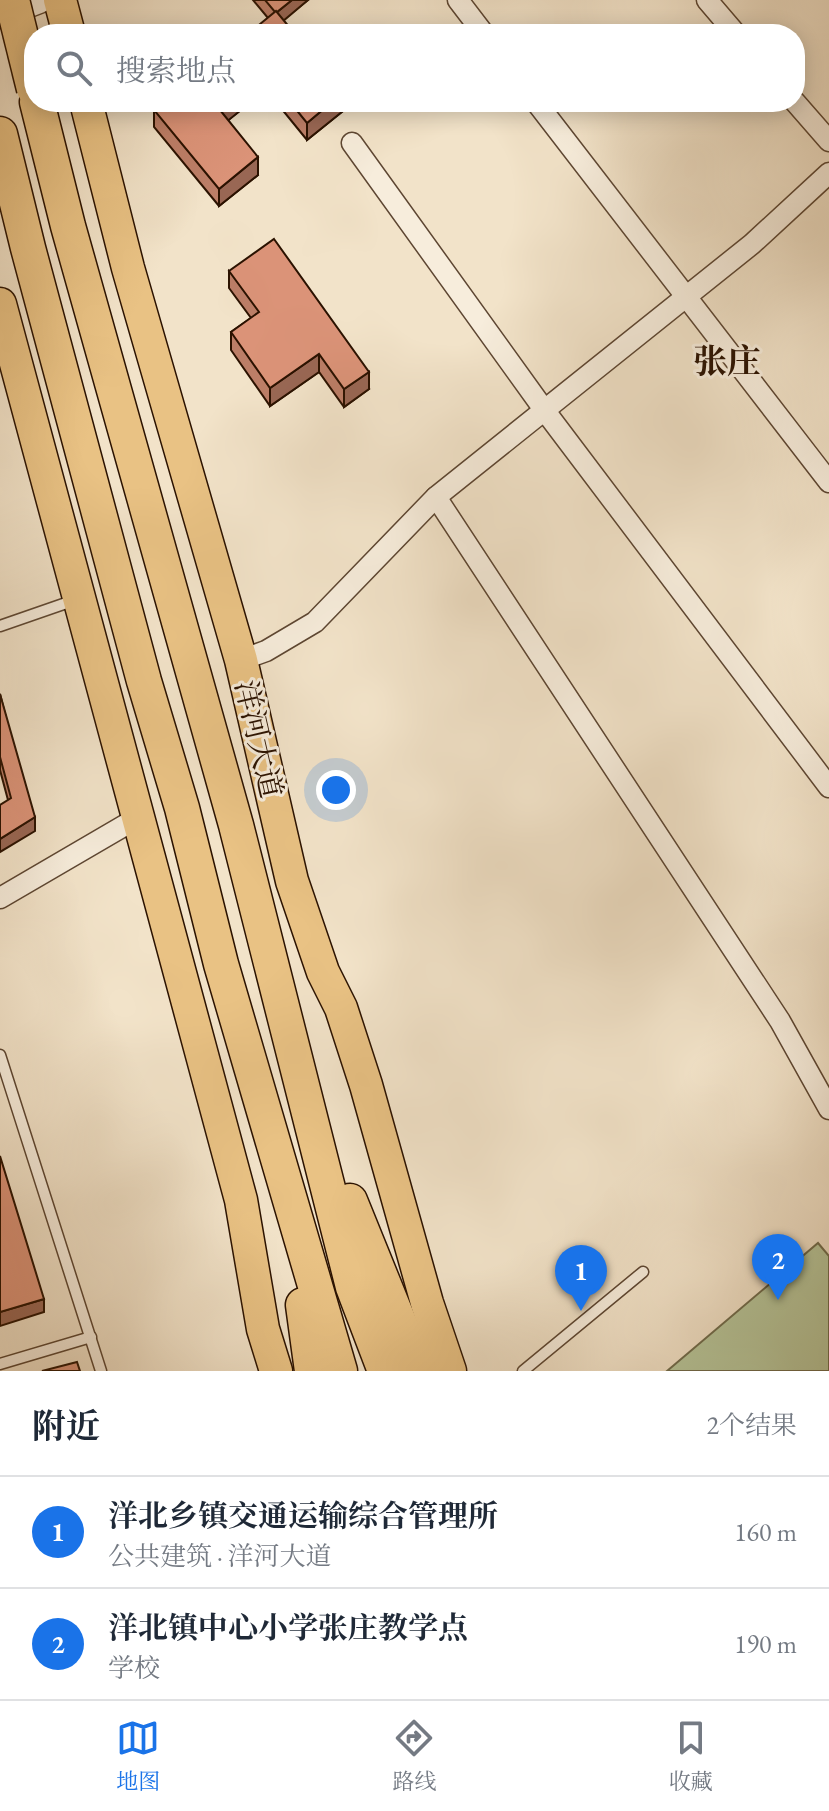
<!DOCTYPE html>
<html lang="zh">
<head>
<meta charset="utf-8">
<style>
  :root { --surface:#fff; --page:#f2f2f3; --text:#1f2937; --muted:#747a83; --line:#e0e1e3; --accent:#1a73e8 }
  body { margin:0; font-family:"EB Garamond","Noto Serif SC",serif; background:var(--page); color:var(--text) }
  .you { position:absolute; left:336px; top:790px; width:28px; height:28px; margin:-20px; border:6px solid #fff; border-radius:50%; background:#1a73e8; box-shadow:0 0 0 12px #1a73e833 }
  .badge { display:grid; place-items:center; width:52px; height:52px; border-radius:50%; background:var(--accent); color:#fff; font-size:26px; font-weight:700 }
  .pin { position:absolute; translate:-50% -66px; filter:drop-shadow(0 2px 4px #0008) }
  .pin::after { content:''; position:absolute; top:42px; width:28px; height:24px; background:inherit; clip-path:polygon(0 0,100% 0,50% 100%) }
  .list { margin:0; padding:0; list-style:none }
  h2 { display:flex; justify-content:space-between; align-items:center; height:104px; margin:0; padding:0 32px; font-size:34px }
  h2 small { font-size:26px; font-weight:400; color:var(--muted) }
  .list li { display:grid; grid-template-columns:52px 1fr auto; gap:24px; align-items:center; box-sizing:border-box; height:112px; padding:0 32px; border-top:2px solid var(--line) }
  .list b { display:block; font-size:30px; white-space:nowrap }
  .list p { margin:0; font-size:26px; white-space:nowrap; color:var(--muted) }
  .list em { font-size:26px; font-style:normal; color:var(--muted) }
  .icon { flex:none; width:44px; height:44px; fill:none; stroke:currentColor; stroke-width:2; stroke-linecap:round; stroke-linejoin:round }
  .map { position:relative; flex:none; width:829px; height:1371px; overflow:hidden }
  .search { position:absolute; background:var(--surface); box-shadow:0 4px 20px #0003; left:24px; right:24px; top:24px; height:88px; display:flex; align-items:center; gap:20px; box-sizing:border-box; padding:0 28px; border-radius:32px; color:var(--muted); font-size:30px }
  .sheet { height:328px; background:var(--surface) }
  nav { display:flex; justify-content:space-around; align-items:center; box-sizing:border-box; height:112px; border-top:2px solid var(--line); background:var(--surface); font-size:22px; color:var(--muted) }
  nav a { display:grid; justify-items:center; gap:4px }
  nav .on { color:var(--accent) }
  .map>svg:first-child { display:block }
  .green { fill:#b6c59a; stroke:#706c4d; stroke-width:2 }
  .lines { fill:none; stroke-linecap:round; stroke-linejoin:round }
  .service-casing { stroke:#5d4632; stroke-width:13 }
  .minor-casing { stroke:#5d4632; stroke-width:23 }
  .tertiary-casing { stroke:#5d4632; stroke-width:29 }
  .primary-casing { stroke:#2b1200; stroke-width:35 }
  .trunk-casing { stroke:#2b1200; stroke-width:37 }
  .service { stroke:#f7eddc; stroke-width:10 }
  .minor { stroke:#f7eddc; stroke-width:20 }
  .tertiary { stroke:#f7eddc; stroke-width:26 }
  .primary { stroke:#e9c284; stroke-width:32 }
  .trunk { stroke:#e9c284; stroke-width:34 }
  .trunk-bridge-casing { stroke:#2b1200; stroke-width:37; stroke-linecap:butt }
  .trunk-bridge { stroke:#e9c284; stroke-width:34 }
  .wall { fill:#bc7e67; stroke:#2b1200; stroke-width:2 }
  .shaded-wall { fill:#996754; stroke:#2b1200; stroke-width:2 }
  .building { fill:#db9378; stroke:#2b1200; stroke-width:2 }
  .labels { text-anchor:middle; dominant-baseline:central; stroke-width:6; stroke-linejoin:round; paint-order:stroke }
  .street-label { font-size:30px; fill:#2b1200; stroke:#f7eddc }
  .quarter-label { font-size:34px; font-weight:bold; fill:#2b1200; stroke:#f7eddc }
</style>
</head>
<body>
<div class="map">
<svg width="829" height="1371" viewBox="0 0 829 1371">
  <rect width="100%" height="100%" fill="#f2e3c9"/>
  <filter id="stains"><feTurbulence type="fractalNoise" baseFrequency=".0025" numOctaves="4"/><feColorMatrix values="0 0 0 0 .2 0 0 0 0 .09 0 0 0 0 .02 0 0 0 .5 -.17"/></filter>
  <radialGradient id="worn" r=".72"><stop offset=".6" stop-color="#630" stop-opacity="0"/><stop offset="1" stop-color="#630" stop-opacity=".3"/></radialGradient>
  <polygon class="green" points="818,1243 829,1256 829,1371 667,1371"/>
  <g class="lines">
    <g class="service-casing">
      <g id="service">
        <polyline points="0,626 75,600"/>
        <polyline points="0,1055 101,1371"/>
        <polyline points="0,1364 91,1337"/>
        <polyline points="523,1371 643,1272"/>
      </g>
    </g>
    <g class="minor-casing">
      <g id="minor">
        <polyline points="458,0 484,34"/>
        <polyline points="707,0 736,34"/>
        <polyline points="536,102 829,482"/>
        <polyline points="795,102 829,141"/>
        <polyline points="352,143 545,411 829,787"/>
        <polyline points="436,497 780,1021 829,1109"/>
        <polyline points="241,660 266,651 315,622 436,497 752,244 829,173"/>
        <polyline points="0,898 139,817"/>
      </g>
    </g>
    <g class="tertiary-casing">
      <polyline id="tertiary" points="0,15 39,0"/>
    </g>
    <g class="primary-casing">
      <g id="primary">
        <polyline points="60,0 69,34"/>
        <polyline points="86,102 128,268 241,660 292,881 323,972 341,1008 366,1085 427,1303 450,1371"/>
        <polyline points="0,304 241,1200 263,1329 276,1371"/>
      </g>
    </g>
    <g class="trunk-casing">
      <g id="trunk">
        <polyline points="37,102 68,226 236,825 353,1287 385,1371"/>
        <polyline points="0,134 28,248 144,681 182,808 221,964 340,1371"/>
        <polyline points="350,1201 419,1371"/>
        <polyline points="303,1305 312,1371"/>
      </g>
    </g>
    <use href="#service" class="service"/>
    <use href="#minor" class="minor"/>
    <use href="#tertiary" class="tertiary"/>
    <use href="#primary" class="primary"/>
    <use href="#trunk" class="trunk"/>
    <g class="trunk-bridge-casing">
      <polyline id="trunk-bridge" points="12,0 34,89"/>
    </g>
    <use href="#trunk-bridge" class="trunk-bridge"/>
  </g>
  <g class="wall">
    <polygon points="253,0 308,0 283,20 268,18"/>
    <polygon points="251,102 228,120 258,175 219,206 154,127 154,110"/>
    <polygon points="276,102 343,102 343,111 307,140"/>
    <polygon points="229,271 369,389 344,407 319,372 270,406 231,350 231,332 251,318 229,288"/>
    <polygon points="0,694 35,831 8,800 0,770"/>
  </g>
  <g class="shaded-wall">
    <polygon points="292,0 308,0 276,27 276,13"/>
    <polygon points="229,102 251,102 220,127 220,110"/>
    <polygon points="332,102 343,102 343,111 307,140 307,123"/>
    <polygon points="258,157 258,175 219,206 219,189"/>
    <polygon points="319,354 319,372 270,406 270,388"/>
    <polygon points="369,372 369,389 344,407 344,389"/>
    <polygon points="35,817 35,831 0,852 0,839"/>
    <polygon points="44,1299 44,1312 0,1326 0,1312"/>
  </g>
  <g class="building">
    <polygon points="265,0 292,0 277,12 275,12"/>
    <polygon points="276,11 295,34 248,34"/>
    <polygon points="164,102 229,102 220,110 258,157 219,189 154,110"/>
    <polygon points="290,102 332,102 307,123"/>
    <polygon points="274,239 369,372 344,389 319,354 270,388 231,332 259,312 229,271"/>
    <polygon points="0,694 35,817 0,839 0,805 11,798 0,757"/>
    <polygon points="0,1156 44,1299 0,1312"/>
    <polygon points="77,1362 80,1371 42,1371"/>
  </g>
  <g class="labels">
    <g class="street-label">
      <text transform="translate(259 739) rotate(77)">洋河大道</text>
    </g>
    <g class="quarter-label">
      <text x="727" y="361">张庄</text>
    </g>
  </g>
  <rect width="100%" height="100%" filter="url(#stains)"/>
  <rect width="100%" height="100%" fill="url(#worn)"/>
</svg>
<div class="you"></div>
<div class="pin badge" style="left:581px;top:1311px">1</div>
<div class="pin badge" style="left:778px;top:1300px">2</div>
<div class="search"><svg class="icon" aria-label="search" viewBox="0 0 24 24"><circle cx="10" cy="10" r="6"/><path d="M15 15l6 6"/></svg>搜索地点</div>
</div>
<section class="sheet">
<h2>附近<small>2个结果</small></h2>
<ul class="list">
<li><span class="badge">1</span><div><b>洋北乡镇交通运输综合管理所</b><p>公共建筑 · 洋河大道</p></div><em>160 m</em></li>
<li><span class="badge">2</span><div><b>洋北镇中心小学张庄教学点</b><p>学校</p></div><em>190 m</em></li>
</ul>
</section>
<nav>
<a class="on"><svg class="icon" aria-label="map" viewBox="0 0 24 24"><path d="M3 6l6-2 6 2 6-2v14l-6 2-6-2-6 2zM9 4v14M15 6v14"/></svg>地图</a>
<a><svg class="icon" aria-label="directions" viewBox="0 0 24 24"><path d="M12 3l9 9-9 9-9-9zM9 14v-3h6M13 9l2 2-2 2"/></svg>路线</a>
<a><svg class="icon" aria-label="saved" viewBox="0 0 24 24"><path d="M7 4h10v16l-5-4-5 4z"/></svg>收藏</a>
</nav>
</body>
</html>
